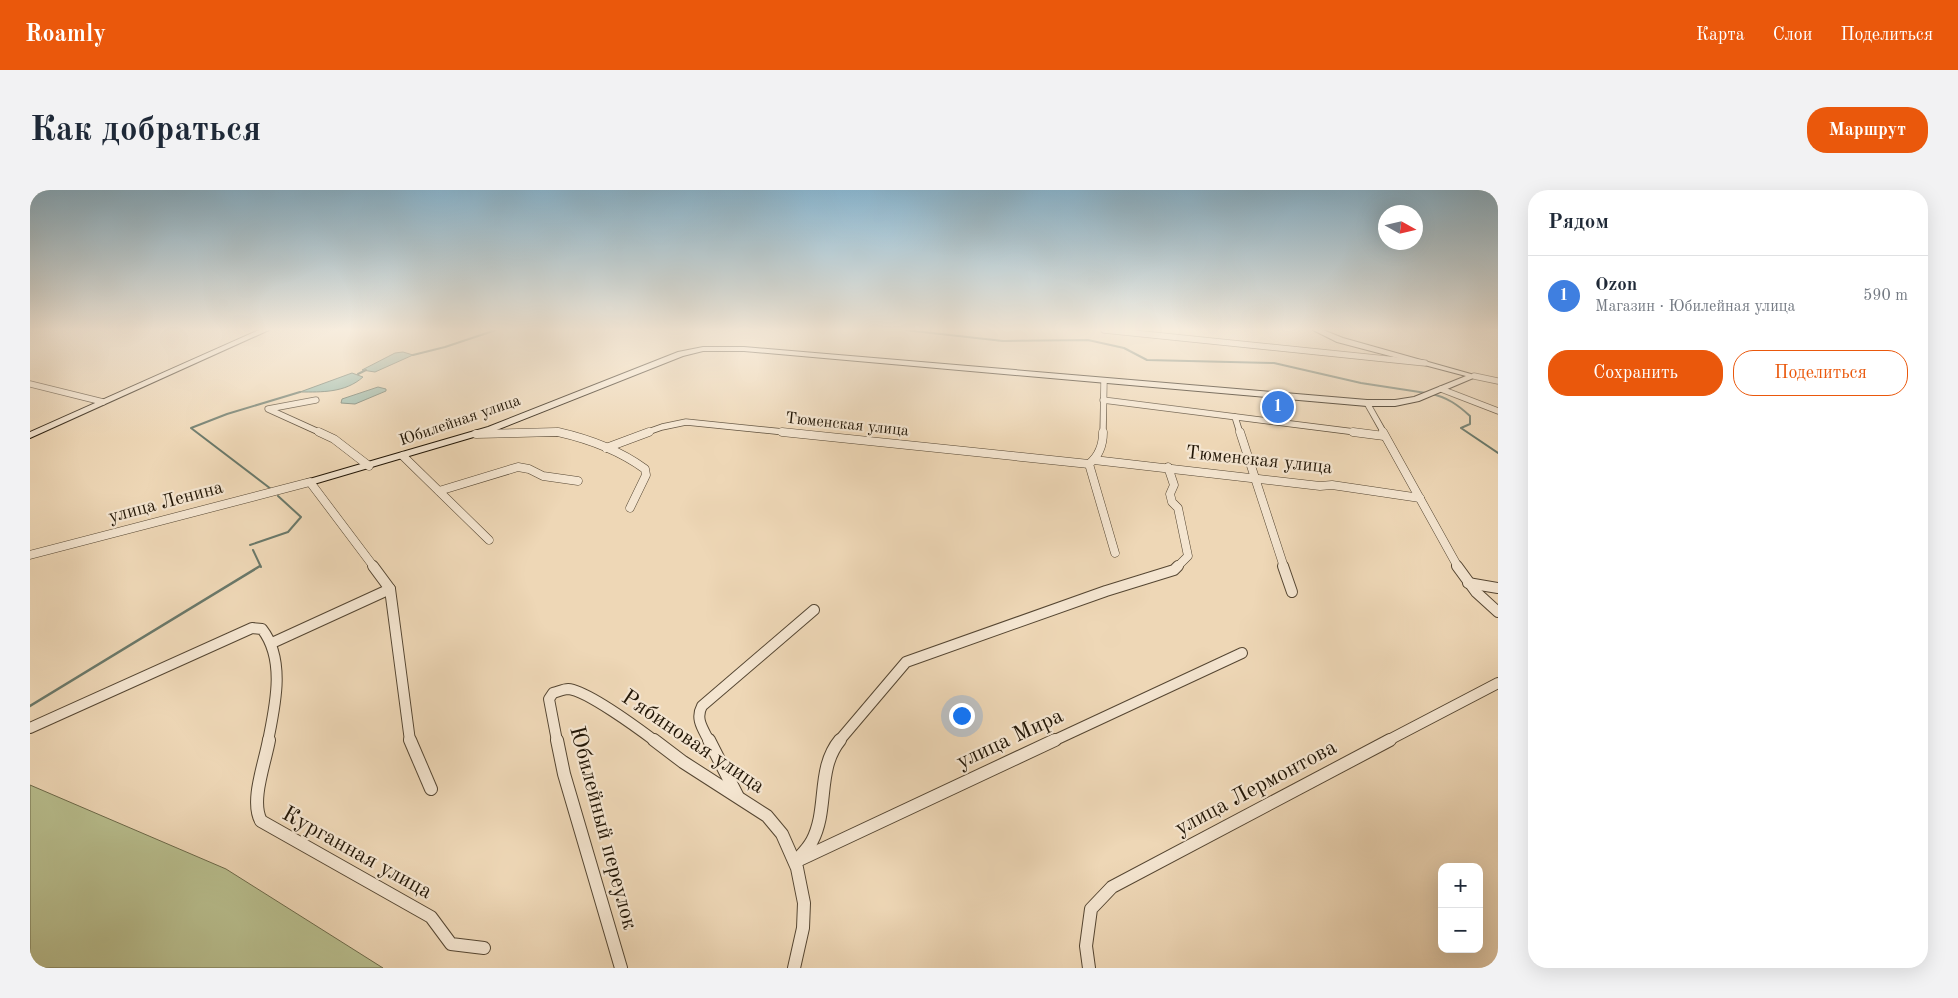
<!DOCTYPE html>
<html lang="ru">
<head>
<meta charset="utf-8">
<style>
  :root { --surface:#fff; --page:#f2f2f3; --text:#1f2937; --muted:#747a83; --line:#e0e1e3; --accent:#ea580c }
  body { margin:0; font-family:"Old Standard TT",serif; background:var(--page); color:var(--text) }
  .controls { position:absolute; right:15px; bottom:15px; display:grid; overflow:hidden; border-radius:10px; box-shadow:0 5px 20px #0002 }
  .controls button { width:45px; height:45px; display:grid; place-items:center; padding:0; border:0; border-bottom:1px solid var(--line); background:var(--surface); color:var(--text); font:25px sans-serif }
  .compass { position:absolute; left:1348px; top:15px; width:45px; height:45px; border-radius:50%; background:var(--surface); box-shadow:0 5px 20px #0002; rotate:98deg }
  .you { position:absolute; left:931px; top:525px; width:18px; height:18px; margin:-12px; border:4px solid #fff; border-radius:50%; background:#1a73e8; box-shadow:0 0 0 8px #1a73e833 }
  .badge { display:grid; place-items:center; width:32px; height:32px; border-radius:50%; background:var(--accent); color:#fff; font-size:16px; font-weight:700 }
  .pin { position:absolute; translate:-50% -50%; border:2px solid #fff; box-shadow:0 1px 5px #0006 }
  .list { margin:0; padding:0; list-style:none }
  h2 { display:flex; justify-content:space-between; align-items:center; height:65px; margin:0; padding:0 20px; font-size:21px }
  h2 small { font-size:16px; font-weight:400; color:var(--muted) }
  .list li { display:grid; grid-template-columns:32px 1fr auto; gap:15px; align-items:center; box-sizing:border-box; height:80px; padding:0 20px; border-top:1px solid var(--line) }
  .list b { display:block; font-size:19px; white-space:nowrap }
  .list p { margin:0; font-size:16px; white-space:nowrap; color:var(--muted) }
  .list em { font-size:16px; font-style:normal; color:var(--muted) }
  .actions { display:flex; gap:10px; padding:15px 20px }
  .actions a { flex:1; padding:11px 0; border:1px solid var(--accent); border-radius:20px; text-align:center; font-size:18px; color:var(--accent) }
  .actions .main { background:var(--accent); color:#fff }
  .map { position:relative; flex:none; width:1468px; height:778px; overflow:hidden; border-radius:20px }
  header { display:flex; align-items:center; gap:30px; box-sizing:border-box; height:70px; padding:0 25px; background:var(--accent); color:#fff }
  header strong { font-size:24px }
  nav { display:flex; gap:28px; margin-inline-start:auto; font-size:18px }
  .intro { display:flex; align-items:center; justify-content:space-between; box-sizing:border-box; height:120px; padding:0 30px }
  h1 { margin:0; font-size:35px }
  .button { padding:12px 22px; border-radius:20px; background:var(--accent); color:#fff; font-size:18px; font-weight:700 }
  main { display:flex; gap:30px; padding:0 30px }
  aside { flex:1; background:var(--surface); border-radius:20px; box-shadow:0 5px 20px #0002 }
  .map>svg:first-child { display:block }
  .green { fill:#b8be8e; stroke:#6d6a4a }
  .water { fill:#9abaab; stroke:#6a7869 }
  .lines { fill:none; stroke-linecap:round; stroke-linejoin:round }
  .stream-far1 { stroke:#6a7869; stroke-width:2 }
  .stream { stroke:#6a7869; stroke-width:2.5 }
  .street-far3-casing { stroke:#554632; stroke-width:7 }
  .street-far2-casing { stroke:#554632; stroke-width:9 }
  .street-far1-casing { stroke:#554632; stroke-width:12 }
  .street-casing { stroke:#554632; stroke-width:14 }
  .secondary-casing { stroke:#221606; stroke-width:2 }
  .street-far3 { stroke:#f4e5d0; stroke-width:5.5 }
  .street-far2 { stroke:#f4e5d0; stroke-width:8 }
  .street-far1 { stroke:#f4e5d0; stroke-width:10 }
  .street { stroke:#f4e5d0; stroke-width:12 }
  .secondary { fill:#f4e5d0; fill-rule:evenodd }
  .labels { text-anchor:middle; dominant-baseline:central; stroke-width:4.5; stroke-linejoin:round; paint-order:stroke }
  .far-street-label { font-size:16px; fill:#221606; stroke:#f4e5d0 }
  .street-label { font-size:19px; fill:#221606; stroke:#f4e5d0 }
  .near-street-label { font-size:22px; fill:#221606; stroke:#f4e5d0 }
</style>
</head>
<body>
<header>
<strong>Roamly</strong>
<nav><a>Карта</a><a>Слои</a><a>Поделиться</a></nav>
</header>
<div class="intro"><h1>Как добраться</h1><a class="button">Маршрут</a></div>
<main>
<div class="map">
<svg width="1468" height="778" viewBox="0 0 1468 778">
  <rect width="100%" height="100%" fill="#eed7b6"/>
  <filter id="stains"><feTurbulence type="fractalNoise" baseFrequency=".004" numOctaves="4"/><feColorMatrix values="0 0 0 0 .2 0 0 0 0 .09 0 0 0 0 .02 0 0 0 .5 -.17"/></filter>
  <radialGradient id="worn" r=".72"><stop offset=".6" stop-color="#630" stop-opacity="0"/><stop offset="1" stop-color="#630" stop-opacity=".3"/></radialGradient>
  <polygon class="green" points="0,595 196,679 353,778 0,778"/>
  <g class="water">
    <polygon points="373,162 383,165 345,182 332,180 365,163"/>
    <path d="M322,183l11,4c-18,16 -41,15 -63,15z"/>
    <polygon points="348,197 356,199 356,201 325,214 311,213 312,209"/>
  </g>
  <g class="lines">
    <g class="stream-far1">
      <polyline points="875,140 973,151 1058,150 1094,158 1117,170 1244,173 1331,193 1396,203"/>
      <polyline points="383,165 415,157 466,140"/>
      <polyline points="328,184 336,180"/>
      <path d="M1401,204c16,3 27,11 39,22v8l-9,4 37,25"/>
      <polyline points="241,299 161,238 197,224 270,202"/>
      <polyline points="220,355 258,342 271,327 248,306"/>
      <polyline points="223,360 231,377"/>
    </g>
    <polyline class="stream" points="0,516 230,376"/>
    <g class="street-far3-casing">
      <g id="street-far3">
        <polyline points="1074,140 1395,173"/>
        <polyline points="1444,186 1468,191"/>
        <polyline points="0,194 73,212"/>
        <polyline points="1411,199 1468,221"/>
        <polyline points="286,210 238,219 291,243"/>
        <polyline points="1073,210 1333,243"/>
        <polyline points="1337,213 1354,243"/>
        <polyline points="1205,227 1210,243"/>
        <polyline points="474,243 534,243"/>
        <polyline points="615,243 632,237 656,232 764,243"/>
        <polyline points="1073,243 1074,191"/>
      </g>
    </g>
    <g class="street-far2-casing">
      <g id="street-far2">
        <polyline points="289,242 304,249 339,276"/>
        <path d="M528,242c31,7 61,18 87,37l1,6 -16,33"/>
        <polyline points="752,242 1059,274"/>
        <path d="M1073,242c0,13 -4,24 -14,32l26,89"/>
        <polyline points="1210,242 1254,377"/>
        <polyline points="1323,242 1354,246"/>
        <polyline points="1353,242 1428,377"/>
        <polyline points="446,244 526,242"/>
        <polyline points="576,258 619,242"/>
        <polyline points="373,266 459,350"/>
        <polyline points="1064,270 1290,296 1302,295 1390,308"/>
        <polyline points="1138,277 1144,295 1140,304 1142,312 1148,318 1158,366 1147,377"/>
        <polyline points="409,301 488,277 499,279 513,286 548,291"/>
        <polyline points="0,365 280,292 344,377"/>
      </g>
    </g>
    <g class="street-far1-casing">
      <g id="street-far1">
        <polyline points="343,376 360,399 380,551"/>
        <polyline points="1253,376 1262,402"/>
        <polyline points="1427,376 1446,402 1468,422"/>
        <polyline points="1438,393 1468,398"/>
        <polyline points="242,453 360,399"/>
        <path d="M0,538l222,-100 10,1c24,31 13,77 6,112"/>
        <path d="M527,551l-8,-42 4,-6c5,-1 10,-4 15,-4 18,1 71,40 87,52"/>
        <path d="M679,551c-6,-12 -14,-22 -7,-35l112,-96"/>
        <polyline points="809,551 876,472 1076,401 1144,380 1148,376"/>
        <polyline points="1023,551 1212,463"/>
        <polyline points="1357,551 1468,493"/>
      </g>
    </g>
    <g class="street-casing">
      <g id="street">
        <path d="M239,550c-4,23 -19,61 -8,81l170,96 20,27 33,4"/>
        <polyline points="380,550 401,599"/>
        <polyline points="527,550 534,584 591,778"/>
        <polyline points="624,550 653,572 737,626 752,644 767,678 774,713 773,738 764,778"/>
        <polyline points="679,550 707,605"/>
        <polyline points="769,670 1025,550"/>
        <path d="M765,672c6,-7 13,-13 17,-21 17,-32 4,-72 28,-101"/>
        <polyline points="1059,778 1056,756 1061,719 1082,697 1360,550"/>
      </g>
    </g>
    <g class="secondary-casing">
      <g id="secondary">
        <polygon points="229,140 239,140 0,248 0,242"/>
        <polygon points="1283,140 1293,140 1313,148 1448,186 1389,211 1365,216 1337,216 714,161 673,161 653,166 464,241 284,294 280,295 275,292 276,290 458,237 648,162 673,157 714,157 1337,210 1365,210 1384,207 1436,186 1307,152"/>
      </g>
    </g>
    <use href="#street-far3" class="street-far3"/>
    <use href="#street-far2" class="street-far2"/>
    <use href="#street-far1" class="street-far1"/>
    <use href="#street" class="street"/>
    <use href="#secondary" class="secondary"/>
  </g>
  <linearGradient id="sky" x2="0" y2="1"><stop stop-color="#89b6d0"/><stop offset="0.56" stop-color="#f7edde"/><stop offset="1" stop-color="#f7edde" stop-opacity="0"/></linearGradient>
  <rect width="1468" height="249" fill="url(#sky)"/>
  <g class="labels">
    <g class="far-street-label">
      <text transform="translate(430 231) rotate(-19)">Юбилейная улица</text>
      <text transform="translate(817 235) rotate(6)">Тюменская улица</text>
    </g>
    <g class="street-label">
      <text transform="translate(1229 271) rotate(6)">Тюменская улица</text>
      <text transform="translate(136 313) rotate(-15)">улица Ленина</text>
    </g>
    <g class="near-street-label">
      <text transform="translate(980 549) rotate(-25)">улица Мира</text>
      <text transform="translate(663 552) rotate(34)">Рябиновая улица</text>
      <text transform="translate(1226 598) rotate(-28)">улица Лермонтова</text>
      <text transform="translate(573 638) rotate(75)">Юбилейный переулок</text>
      <text transform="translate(327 663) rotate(29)">Курганная улица</text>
    </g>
  </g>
  <rect width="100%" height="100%" filter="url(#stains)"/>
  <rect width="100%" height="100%" fill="url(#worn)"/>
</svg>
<div class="controls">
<button>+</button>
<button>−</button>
</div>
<svg class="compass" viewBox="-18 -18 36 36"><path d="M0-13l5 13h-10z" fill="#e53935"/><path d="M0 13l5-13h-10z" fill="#747a83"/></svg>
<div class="you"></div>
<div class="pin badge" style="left:1248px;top:217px;background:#3f7fe0">1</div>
</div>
<aside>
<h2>Рядом<small></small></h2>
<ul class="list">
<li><span class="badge" style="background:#3f7fe0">1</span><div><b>Ozon</b><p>Магазин · Юбилейная улица</p></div><em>590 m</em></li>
</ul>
<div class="actions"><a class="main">Сохранить</a><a>Поделиться</a></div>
</aside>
</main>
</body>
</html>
